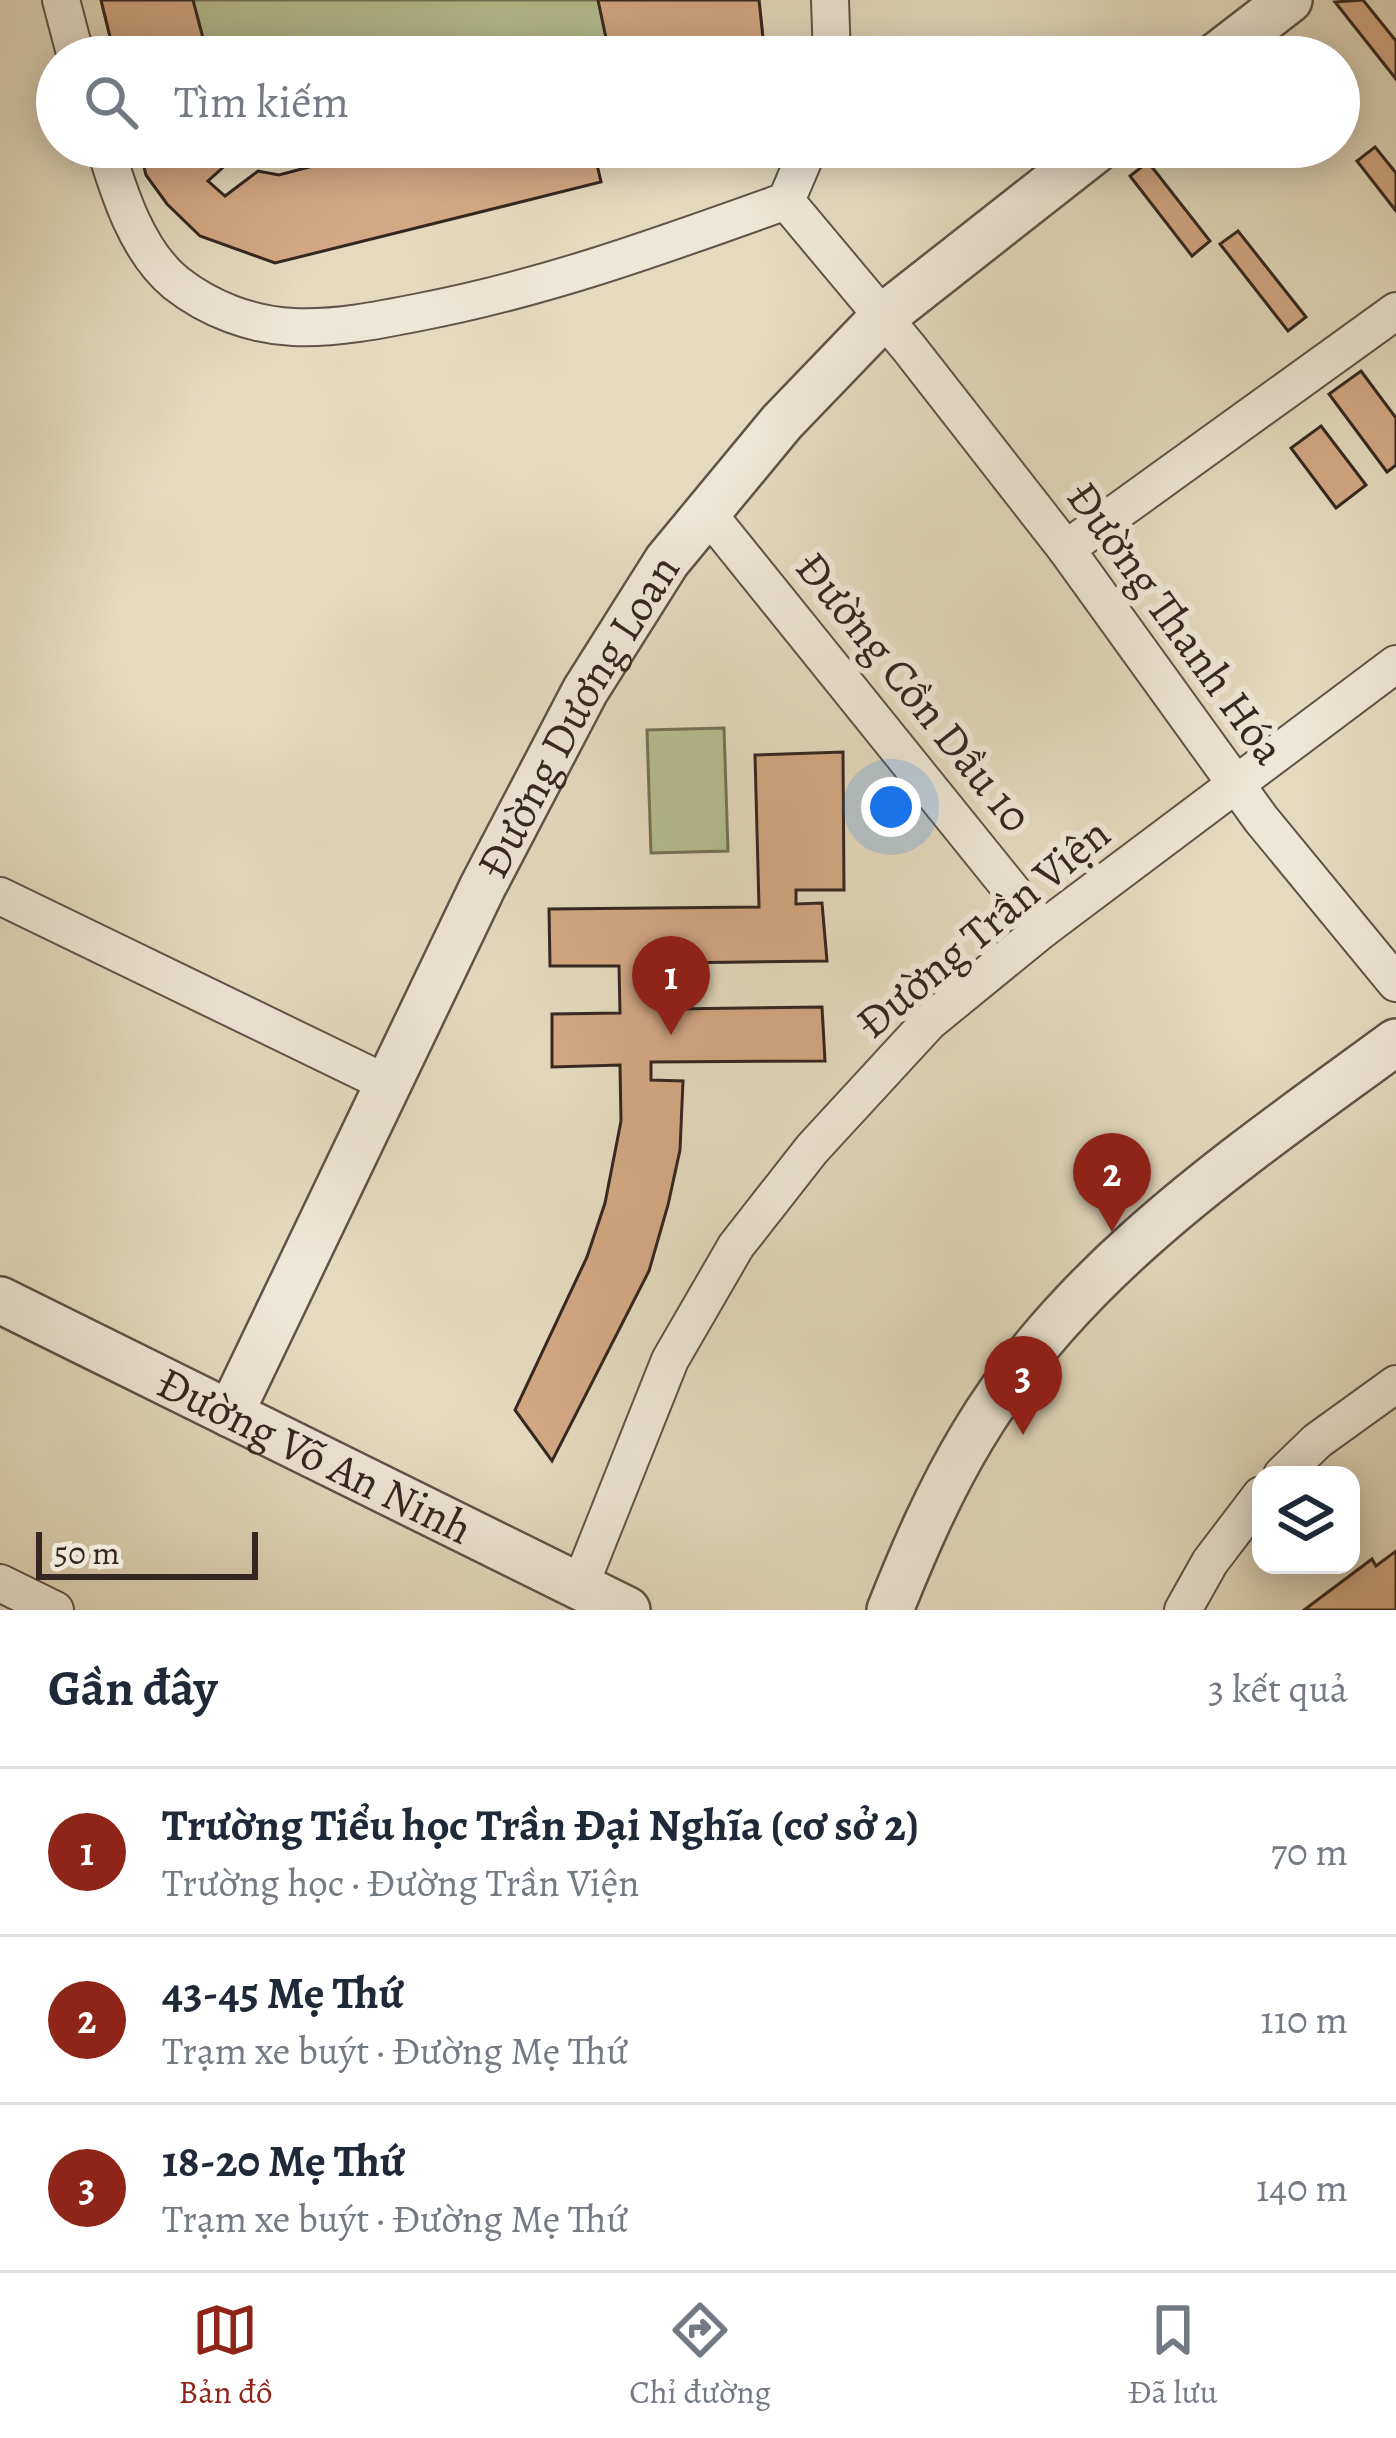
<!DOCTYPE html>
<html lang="vi">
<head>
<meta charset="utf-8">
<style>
  :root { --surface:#fff; --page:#f6f6f7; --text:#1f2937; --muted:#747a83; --line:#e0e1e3; --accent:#8f2418 }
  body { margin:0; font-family:Alegreya,serif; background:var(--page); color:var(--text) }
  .controls { position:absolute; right:36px; bottom:36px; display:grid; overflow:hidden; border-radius:24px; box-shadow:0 6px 30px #0003 }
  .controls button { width:108px; height:108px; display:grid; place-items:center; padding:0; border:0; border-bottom:3px solid var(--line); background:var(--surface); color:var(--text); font:60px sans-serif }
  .scale { position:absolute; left:36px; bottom:30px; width:222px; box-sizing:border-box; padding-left:12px; border:6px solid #342721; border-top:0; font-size:33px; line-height:42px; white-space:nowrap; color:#342721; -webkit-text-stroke:9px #ede7d5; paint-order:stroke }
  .you { position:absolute; left:891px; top:807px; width:42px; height:42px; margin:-30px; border:9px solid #fff; border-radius:50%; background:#1a73e8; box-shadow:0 0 0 18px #1a73e833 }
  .badge { display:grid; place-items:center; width:78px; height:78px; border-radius:50%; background:var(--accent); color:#fff; font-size:39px; font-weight:700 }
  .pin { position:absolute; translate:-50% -99px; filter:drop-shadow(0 3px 6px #0008) }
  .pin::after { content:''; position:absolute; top:63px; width:42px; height:36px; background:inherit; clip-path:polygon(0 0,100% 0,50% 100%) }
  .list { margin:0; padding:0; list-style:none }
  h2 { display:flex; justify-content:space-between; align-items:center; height:156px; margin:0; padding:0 48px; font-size:51px }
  h2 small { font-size:39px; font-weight:400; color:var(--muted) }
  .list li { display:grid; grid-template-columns:78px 1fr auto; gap:36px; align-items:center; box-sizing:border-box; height:168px; padding:0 48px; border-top:3px solid var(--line) }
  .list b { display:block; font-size:45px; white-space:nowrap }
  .list p { margin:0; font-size:39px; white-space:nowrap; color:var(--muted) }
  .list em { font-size:39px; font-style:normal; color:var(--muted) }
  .icon { flex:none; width:66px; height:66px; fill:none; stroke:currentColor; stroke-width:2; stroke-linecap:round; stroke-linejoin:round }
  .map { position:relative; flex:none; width:1396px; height:1610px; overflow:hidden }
  .search { position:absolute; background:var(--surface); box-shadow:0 6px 30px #0003; left:36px; right:36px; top:36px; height:132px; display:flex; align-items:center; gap:30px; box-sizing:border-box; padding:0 42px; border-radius:66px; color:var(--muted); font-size:45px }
  .sheet { height:660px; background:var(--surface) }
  nav { display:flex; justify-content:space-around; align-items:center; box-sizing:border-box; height:168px; border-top:3px solid var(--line); background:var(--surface); font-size:33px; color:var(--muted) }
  nav a { display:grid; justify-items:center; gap:6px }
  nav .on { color:var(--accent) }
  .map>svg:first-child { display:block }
  .green { fill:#b5bf91; stroke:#747359; stroke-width:3 }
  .building { fill:#d3a883; stroke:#342721; stroke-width:3 }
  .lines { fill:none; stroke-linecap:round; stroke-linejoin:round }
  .minor-casing { stroke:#605448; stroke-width:40 }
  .tertiary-casing { stroke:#605448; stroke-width:50 }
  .minor { stroke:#ede7d5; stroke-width:36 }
  .tertiary { stroke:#ede7d5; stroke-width:45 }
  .labels { text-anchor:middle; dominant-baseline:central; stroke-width:12; stroke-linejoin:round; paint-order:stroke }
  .street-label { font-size:45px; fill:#342721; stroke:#ede7d5 }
</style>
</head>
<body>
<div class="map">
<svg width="1396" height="1610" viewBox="0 0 1396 1610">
  <rect width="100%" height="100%" fill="#e4dabe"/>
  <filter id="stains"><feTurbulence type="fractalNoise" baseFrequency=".00167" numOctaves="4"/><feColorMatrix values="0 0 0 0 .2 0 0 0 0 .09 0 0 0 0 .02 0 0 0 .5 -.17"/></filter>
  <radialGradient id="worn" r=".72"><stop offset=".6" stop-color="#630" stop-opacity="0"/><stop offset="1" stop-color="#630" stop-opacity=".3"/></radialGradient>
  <g class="green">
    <polygon points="101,0 759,0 765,57 115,57"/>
    <polygon points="724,728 728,851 651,853 647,730"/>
  </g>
  <g class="building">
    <polygon points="101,0 193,0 208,57 115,57"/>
    <polygon points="598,0 759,0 765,57 610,57"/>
    <polygon points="1363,0 1396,41 1396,79 1335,2"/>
    <polygon points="139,147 235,147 239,153 208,181 225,196 258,171 279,175 385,147 593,147 601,182 275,263 200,236 167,204 146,175"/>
    <polygon points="1375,147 1396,173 1396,211 1357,161"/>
    <polygon points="1148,162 1210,241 1192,256 1130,176"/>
    <polygon points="1238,231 1306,317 1288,331 1220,244"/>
    <polygon points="1361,371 1396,418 1396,465 1387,472 1329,394"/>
    <polygon points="1321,426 1366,485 1336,508 1291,448"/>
    <polygon points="843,752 844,890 796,890 796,904 822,903 827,961 671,963 671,1009 822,1007 825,1061 651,1062 651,1080 683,1081 680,1150 668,1205 649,1271 552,1461 515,1410 587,1257 605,1203 621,1121 620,1065 552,1067 552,1014 620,1013 619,966 550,966 549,909 759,907 755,755"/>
    <polygon points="1396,1551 1396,1610 1304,1610 1372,1559 1376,1566"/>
  </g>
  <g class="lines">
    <g class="minor-casing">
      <g id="minor">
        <polyline points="61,0 76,57"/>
        <polyline points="830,0 832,57"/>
        <path d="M105,147c14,46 32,104 71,136 33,26 75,42 117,44 42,2 87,-7 127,-15 126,-24 246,-68 366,-111l23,-54"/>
        <polyline points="786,201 909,348 1066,549 1261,819 1396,983"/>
        <polyline points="709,515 1043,929"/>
        <polyline points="1066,549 1396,311"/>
        <polyline points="0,896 388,1084"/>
        <polyline points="1282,1475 1317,1441 1396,1384"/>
        <polyline points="0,1583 55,1610"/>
        <polyline points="579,1588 670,1360 736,1246 812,1149 929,1022 1043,929 1396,664"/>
        <polyline points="1183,1610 1210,1562 1261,1495"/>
      </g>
    </g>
    <g class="tertiary-casing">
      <g id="tertiary">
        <polyline points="1215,57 1289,0"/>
        <path id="s1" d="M0,1300l627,310"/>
        <path id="s2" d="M230,1414l253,-528 102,-195 82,-130 115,-139 102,-106 215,-169"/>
        <path d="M890,1610c24,-60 49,-118 82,-173 99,-168 270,-282 424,-395"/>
      </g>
    </g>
    <use href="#minor" class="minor"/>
    <use href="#tertiary" class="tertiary"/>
  </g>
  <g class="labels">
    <g class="street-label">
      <text transform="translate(1176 623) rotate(54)">Đường Thanh Hóa</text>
      <text transform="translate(914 692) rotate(51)">Đường Cồn Dầu 10</text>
      <text stroke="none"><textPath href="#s2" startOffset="780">Đường Dương Loan</textPath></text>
      <text transform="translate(983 928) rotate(-40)">Đường Trần Viện</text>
      <text stroke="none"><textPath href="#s1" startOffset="351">Đường Võ An Ninh</textPath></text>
    </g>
  </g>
  <rect width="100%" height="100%" filter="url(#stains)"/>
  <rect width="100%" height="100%" fill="url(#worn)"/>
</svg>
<div class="controls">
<button><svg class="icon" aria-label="layers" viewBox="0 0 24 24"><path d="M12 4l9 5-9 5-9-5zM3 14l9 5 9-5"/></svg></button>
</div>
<div class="scale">50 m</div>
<div class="you"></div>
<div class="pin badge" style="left:671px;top:1035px">1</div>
<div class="pin badge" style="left:1112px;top:1232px">2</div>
<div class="pin badge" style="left:1023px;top:1435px">3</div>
<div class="search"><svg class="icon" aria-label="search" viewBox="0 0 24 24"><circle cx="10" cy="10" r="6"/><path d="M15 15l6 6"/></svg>Tìm kiếm</div>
</div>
<section class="sheet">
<h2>Gần đây<small>3 kết quả</small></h2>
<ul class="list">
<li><span class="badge">1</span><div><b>Trường Tiểu học Trần Đại Nghĩa (cơ sở 2)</b><p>Trường học · Đường Trần Viện</p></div><em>70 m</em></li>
<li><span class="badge">2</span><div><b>43-45 Mẹ Thứ</b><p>Trạm xe buýt · Đường Mẹ Thứ</p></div><em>110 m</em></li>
<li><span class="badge">3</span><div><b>18-20 Mẹ Thứ</b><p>Trạm xe buýt · Đường Mẹ Thứ</p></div><em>140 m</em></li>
</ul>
</section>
<nav>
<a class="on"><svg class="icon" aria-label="map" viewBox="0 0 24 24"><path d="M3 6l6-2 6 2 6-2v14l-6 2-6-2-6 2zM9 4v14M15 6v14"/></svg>Bản đồ</a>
<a><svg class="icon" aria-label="directions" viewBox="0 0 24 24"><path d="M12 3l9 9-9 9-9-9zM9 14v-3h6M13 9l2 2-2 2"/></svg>Chỉ đường</a>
<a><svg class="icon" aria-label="saved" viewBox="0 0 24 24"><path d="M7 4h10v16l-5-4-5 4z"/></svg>Đã lưu</a>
</nav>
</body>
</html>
